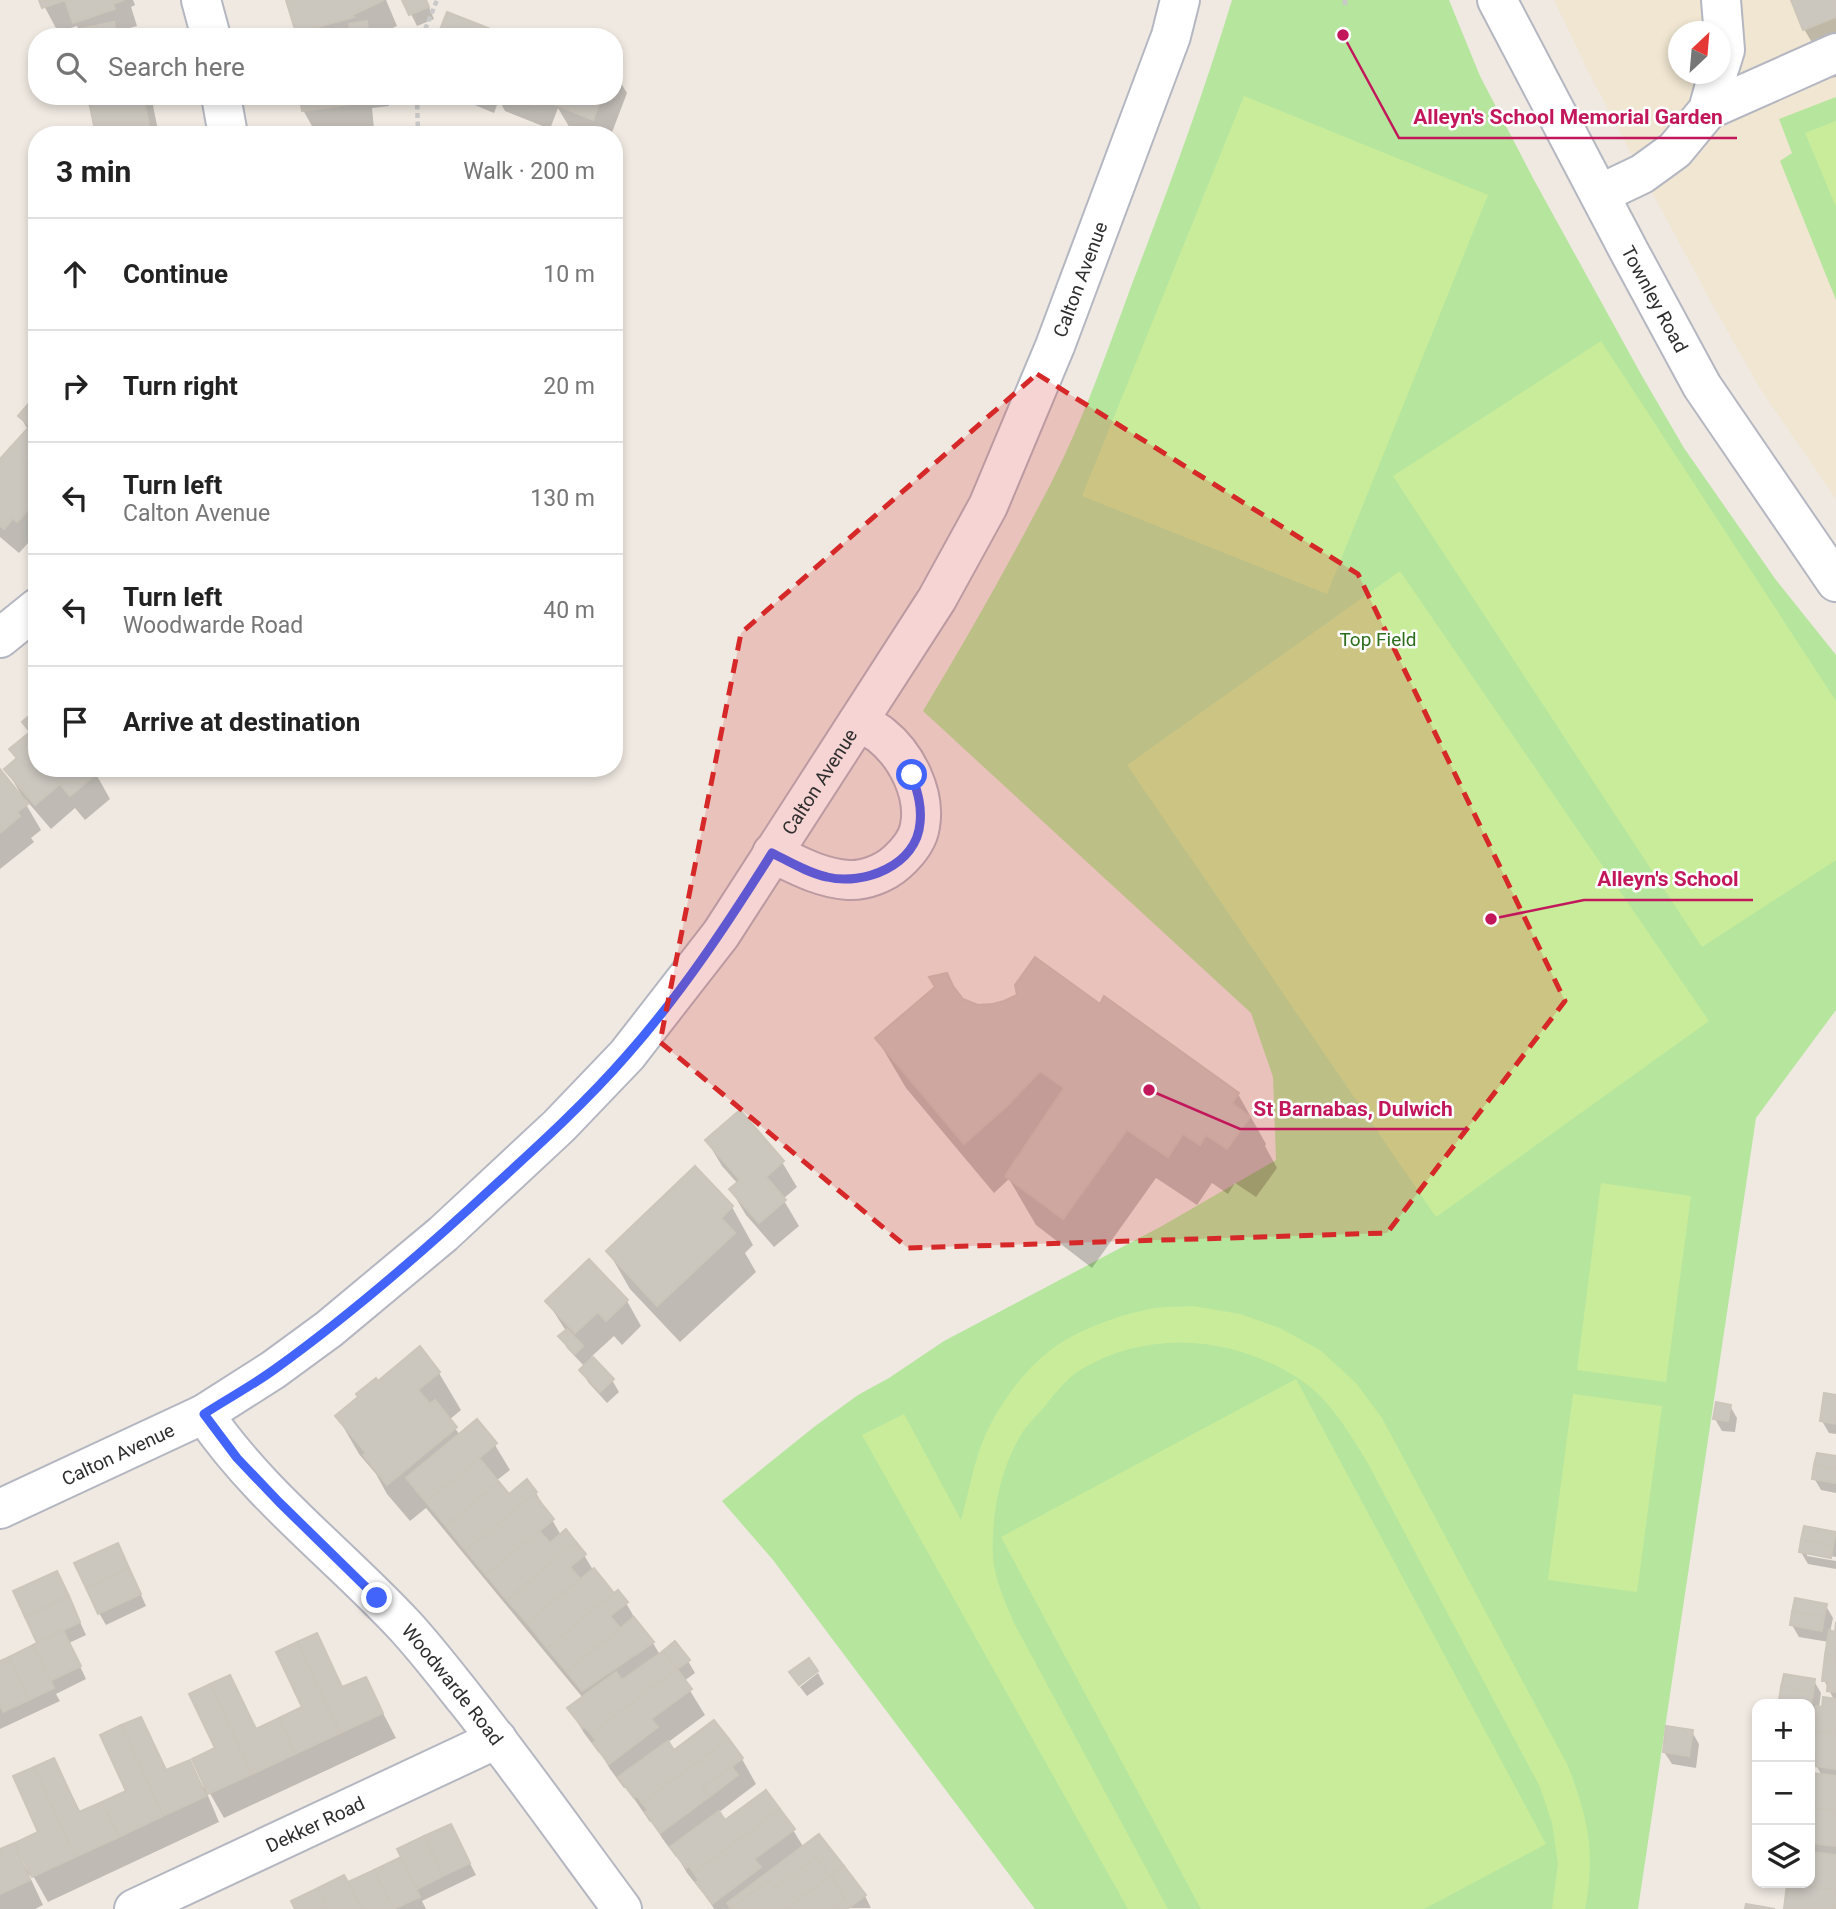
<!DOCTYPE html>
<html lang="en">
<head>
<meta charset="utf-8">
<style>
  :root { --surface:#fff; --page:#f6f6f6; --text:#222; --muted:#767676; --line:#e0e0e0 }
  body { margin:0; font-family:Roboto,sans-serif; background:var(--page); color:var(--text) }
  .controls { position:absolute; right:21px; bottom:21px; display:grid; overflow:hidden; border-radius:14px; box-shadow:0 4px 10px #0003 }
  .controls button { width:63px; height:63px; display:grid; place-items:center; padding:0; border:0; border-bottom:2px solid var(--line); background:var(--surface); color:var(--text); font:35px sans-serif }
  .compass { position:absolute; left:1668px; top:21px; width:63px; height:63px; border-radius:50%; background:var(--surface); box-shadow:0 4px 10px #0003; rotate:26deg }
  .stop { position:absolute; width:21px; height:21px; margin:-16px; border:5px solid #4264fb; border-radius:50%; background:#fff }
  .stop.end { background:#4264fb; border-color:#fff; box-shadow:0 2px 7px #0008 }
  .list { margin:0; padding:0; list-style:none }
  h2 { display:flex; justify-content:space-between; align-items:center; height:91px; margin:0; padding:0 28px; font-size:30px }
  h2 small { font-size:23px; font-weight:400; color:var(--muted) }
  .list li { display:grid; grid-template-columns:46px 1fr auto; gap:21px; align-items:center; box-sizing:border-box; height:112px; padding:0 28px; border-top:2px solid var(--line) }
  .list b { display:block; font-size:26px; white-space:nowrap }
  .list p { margin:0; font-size:23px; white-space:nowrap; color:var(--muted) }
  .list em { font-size:23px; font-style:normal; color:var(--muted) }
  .icon { flex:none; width:38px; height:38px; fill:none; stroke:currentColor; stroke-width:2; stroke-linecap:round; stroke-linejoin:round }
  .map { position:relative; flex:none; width:1836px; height:1909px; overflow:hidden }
  .search { position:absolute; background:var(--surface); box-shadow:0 4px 10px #0003; left:28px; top:28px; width:595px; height:77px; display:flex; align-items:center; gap:18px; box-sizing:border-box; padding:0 24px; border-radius:28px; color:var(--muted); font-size:26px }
  .panel { position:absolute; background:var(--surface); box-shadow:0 4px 10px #0003; left:28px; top:126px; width:595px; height:651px; border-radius:28px }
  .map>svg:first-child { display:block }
  .education { fill:#f0e6d1; fill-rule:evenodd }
  .green { fill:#b6e59e }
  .pitch { fill:#c9ec9a }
  .shadow { fill:#0003 }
  .building { fill:#cbc7bf; stroke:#cbc5ba; stroke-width:2 }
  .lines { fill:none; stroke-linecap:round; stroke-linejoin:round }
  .minor-casing { stroke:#b4b7c1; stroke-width:42 }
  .path { stroke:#c9c9c9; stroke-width:4.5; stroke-dasharray:5 3.5; stroke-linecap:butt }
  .minor { stroke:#fff; stroke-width:38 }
  .route { stroke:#4264fb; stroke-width:9 }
  .marked { fill:#d62828; fill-opacity:0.2; stroke:#d62828; stroke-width:5; stroke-dasharray:14 9; stroke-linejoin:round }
  .labels { text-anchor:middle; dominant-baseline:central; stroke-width:5; stroke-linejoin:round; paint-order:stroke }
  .street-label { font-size:19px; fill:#2e2e2e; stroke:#fff }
  .park-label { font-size:19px; fill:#2c6e1b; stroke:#fff }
  .leader { fill:none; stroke:#c2185b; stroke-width:2.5 }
  .callout-dot { fill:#c2185b; stroke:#fff; stroke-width:2.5 }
  .callout-label { font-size:21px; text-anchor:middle; font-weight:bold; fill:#c2185b; stroke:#fff; stroke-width:5; stroke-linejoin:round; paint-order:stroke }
</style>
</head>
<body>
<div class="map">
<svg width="1836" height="1909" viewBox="0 0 1836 1909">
  <rect width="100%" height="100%" fill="#efe9e1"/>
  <path class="education" d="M1554,0h282v499l-77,-112 -45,-80 -72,-133 -54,-103zM1678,32h42v42h-42z"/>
  <g class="green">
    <path d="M1232,0h217l31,76 54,104 108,196 42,72 92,132 60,75v355l-80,108 -118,791h-603l-262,-349 -51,-59 92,-74 44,-32 31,-17 55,-37 218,-115 114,-66 -3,-83 -22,-64 -328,-302c45,-74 87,-149 127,-226 33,-64 57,-133 82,-201 36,-94 71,-188 100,-284z"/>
    <polygon points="1836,97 1836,300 1780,161 1792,153 1779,119"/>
  </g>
  <g class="pitch">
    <polygon points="1244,96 1488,195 1327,594 1082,496"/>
    <polygon points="1836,121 1836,207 1805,133"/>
    <polygon points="1601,341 1836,701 1836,860 1702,947 1393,476"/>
    <polygon points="1400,571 1709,1021 1436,1217 1127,765"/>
    <polygon points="1601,1183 1691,1196 1666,1382 1577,1370"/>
    <path d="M1193,1306l47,8 40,14 40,22 36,33 26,35 186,348c20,52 28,87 17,143h-33l6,-45 -6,-41 -12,-36 -174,-327c-13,-21 -26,-43 -43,-61 -22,-24 -60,-42 -92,-50 -48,-13 -105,-7 -149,20 -14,8 -27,24 -37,37 -7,8 -15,16 -21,24 -24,37 -33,84 -31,127 2,23 12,45 21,66l154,286h-40l-266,-474 42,-21 57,106c8,-27 12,-56 23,-82 15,-34 42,-71 72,-92 26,-18 64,-31 94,-37 14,-3 29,-2 43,-3z"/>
    <polygon points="1296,1379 1546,1844 1424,1909 1201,1909 1001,1537"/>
    <polygon points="1573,1394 1662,1406 1637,1592 1548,1580"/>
  </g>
  <g class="shadow">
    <polygon points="41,0 133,0 135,5 131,7 137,26 126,29 129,37 53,37 79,31 77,26 58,32"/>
    <polygon points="288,0 386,0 397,26 374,36 301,37"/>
    <polygon points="404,0 426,0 434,19 417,26"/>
    <polygon points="1793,0 1836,0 1836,77 1833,78 1804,29"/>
    <polygon points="614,72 627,93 611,135 584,135 571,130 558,108 550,129 505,111 499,100 494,113 453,96 614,96"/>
    <polygon points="72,96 151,96 159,135 98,135 90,99 76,102"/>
    <polygon points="301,96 388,96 389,106 372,108 374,128 317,135 303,110"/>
    <polygon points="37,396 37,542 33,546 29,542 19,553 0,537 0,462 28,430 20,416"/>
    <polygon points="37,712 37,768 96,774 110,799 85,820 75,808 51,829 26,800 24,801 41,830 31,838 34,842 0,869 0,772 20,797 22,796 6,769 17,759 12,749 30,734 24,723"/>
    <polygon points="97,768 108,768 101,774"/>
    <polygon points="962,1000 977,1007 1100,1006 1238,1094 1266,1144 1265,1146 1277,1168 1256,1197 1235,1183 1228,1194 1212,1183 1197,1205 1156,1178 1092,1268 1036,1225 1009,1179 994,1193 906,1088 877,1039"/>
    <polygon points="707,1141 782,1162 797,1187 783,1199 799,1226 774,1247 746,1215 731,1190 738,1184 722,1166"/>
    <polygon points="732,1207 753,1245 745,1253 756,1272 680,1342 630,1289 608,1251"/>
    <polygon points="547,1301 627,1301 641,1326 622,1345 614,1336 591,1357 612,1380 619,1392 607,1403 588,1382 581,1370 585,1367 567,1348 560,1336 566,1331"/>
    <polygon points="439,1373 461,1410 449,1420 460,1435 476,1422 495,1445 510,1470 496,1481 509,1496 536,1493 561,1535 584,1555 593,1570 614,1596 626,1603 640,1627 653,1643 660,1655 688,1661 695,1673 684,1681 705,1715 667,1743 673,1752 714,1722 742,1759 756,1784 718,1813 725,1823 793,1830 804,1848 865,1896 871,1908 714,1909 704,1891 702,1892 687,1873 677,1856 676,1857 662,1838 652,1821 650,1822 626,1787 624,1788 610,1769 600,1752 599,1753 584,1733 569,1708 583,1698 426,1508 410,1521 387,1494 376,1474 359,1454 337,1416 378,1383"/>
    <polygon points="1836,1397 1836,1434 1829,1433 1822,1421"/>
    <polygon points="1730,1406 1737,1418 1735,1432 1722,1431 1715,1419"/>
    <polygon points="1836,1458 1836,1493 1821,1490 1814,1478"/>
    <polygon points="1834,1534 1836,1536 1836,1557 1807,1552 1807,1556 1836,1561 1836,1569 1808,1564 1801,1552"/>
    <polygon points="124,1557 146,1606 106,1625 99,1613"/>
    <polygon points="63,1585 86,1635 69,1643 86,1679 56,1694 60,1701 0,1729 0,1663 40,1643"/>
    <polygon points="1826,1606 1833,1618 1830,1632 1836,1634 1836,1909 1786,1909 1789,1883 1810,1883 1810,1854 1812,1854 1810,1851 1810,1784 1812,1785 1822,1776 1811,1756 1816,1717 1810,1716 1810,1704 1783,1704 1781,1700 1814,1681 1821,1693 1819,1708 1823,1709 1834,1700 1824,1680 1829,1642 1799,1637 1792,1625"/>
    <polygon points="316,1635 344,1689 365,1679 396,1738 224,1818 208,1790 206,1791 219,1822 48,1902 32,1874 29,1875 43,1905 35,1909 0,1909 0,1851 13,1846 28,1871 30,1870 41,1833 53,1760 81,1813 128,1791 140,1719 168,1772 189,1762 204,1788 207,1787 217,1749 230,1677 257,1730 305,1708"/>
    <polygon points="818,1673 824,1684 807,1696 800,1687"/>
    <polygon points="1692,1732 1699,1744 1696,1768 1672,1764 1664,1752"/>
    <polygon points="457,1838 476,1875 422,1901 426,1909 297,1909 403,1857"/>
  </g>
  <g class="building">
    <polygon points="39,0 124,0 113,4 115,9 73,23 65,0 42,8"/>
    <polygon points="286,0 384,0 352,15 354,17 296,33"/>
    <polygon points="402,0 426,0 429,7 409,15"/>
    <polygon points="1791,0 1836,0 1836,17 1803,30"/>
    <polygon points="447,12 501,33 499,37 437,37"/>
    <polygon points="367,21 369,37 317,37 316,33 350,29 349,24"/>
    <polygon points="114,22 117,37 51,37 51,35"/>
    <polygon points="510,31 525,37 508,37"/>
    <polygon points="143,96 151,135 96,135 88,97"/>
    <polygon points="300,96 360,96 361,103 302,111"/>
    <polygon points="515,96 539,96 536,105"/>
    <polygon points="557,96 602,96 593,120 554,104"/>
    <polygon points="37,394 37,471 10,448 30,426 18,416"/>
    <polygon points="10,448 37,471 37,500 17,522 13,518 4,529 0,526 0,459"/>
    <polygon points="37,709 37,768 93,768 97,773 70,796 60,784 35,805 4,769 17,758 9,749 30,732 22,722"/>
    <polygon points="0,769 28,804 17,812 20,816 0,833"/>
    <polygon points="1035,957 1100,1004 1104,996 1239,1093 1232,1103 1250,1117 1227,1149 1206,1135 1200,1145 1183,1134 1168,1157 1127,1130 1063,1219 1005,1176 1064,1088 1040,1071 1008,1105 964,1144 875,1038 935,987 929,977 947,973 953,986 963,999 978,1005 993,1004 1004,1001 1017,995 1015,985"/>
    <polygon points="740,1110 784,1161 766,1177 786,1200 759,1223 729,1189 740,1180 705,1140"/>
    <polygon points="695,1166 733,1206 721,1218 735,1233 657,1306 606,1251"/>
    <polygon points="589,1259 628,1300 606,1321 598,1312 575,1333 545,1301"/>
    <polygon points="567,1329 583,1346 575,1354 558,1336"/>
    <polygon points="420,1346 440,1372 418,1390 430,1404 435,1400 457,1427 387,1485 363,1455 366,1453 335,1416 358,1397 356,1394 376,1378 378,1381"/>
    <polygon points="593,1357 614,1379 600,1392 579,1370"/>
    <polygon points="1824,1393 1836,1395 1836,1424 1820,1421"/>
    <polygon points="1716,1402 1731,1405 1728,1421 1713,1419"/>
    <polygon points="477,1419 497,1443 426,1502 406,1478"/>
    <polygon points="1817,1453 1836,1456 1836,1469 1814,1465"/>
    <polygon points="479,1458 499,1482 446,1526 426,1502"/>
    <polygon points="1814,1465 1836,1469 1836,1483 1812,1479"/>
    <polygon points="527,1479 537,1492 466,1551 446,1526 499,1482 509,1494"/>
    <polygon points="534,1494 554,1519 486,1575 466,1551"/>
    <polygon points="1804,1526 1836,1532 1833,1545 1801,1540"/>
    <polygon points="566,1529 576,1542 507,1600 486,1575 539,1531 550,1543"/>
    <polygon points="1801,1540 1833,1545 1831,1558 1799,1552"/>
    <polygon points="576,1542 586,1554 570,1567 580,1579 527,1623 507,1600"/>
    <polygon points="118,1543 129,1568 86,1588 74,1563"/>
    <polygon points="129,1568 141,1594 98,1614 86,1588"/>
    <polygon points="594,1568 614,1593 547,1648 527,1623"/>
    <polygon points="57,1571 69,1596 25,1617 13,1591"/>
    <polygon points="618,1590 628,1602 610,1616 620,1628 567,1672 547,1648"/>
    <polygon points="69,1596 80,1622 37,1643 25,1617"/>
    <polygon points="1795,1598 1827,1604 1824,1617 1792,1612"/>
    <polygon points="1792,1612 1824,1617 1822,1631 1790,1625"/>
    <polygon points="634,1617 654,1642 582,1691 567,1672"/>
    <polygon points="1836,1622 1836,1657 1825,1655 1829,1630 1835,1632"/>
    <polygon points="63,1630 81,1666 50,1681 33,1645"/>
    <polygon points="317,1633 342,1687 366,1677 383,1713 340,1733 297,1642"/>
    <polygon points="675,1641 690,1660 677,1669 663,1651"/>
    <polygon points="297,1642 340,1733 295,1754 279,1718 302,1707 276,1652"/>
    <polygon points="33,1645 54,1688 29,1700 9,1657"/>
    <polygon points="663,1651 677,1669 591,1734 585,1727 583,1728 567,1708 616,1672 622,1680"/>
    <polygon points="1825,1655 1836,1657 1836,1692 1827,1691 1828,1681 1822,1681"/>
    <polygon points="9,1657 29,1700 3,1712 0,1705 0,1661"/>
    <polygon points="809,1658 818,1671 799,1685 789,1672"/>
    <polygon points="677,1669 692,1689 651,1719 658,1727 609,1764 593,1743 596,1741 591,1734"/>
    <polygon points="1784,1674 1815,1679 1813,1692 1781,1687"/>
    <polygon points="230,1675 256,1729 279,1718 295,1754 252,1774 210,1684"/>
    <polygon points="210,1684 252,1774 208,1794 192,1759 215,1748 189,1694"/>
    <polygon points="1781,1687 1813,1692 1811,1706 1779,1700"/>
    <polygon points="1823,1697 1836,1699 1836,1734 1813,1731 1816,1706 1822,1707"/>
    <polygon points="141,1717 166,1770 190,1760 206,1796 163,1816 121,1725"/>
    <polygon points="714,1720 729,1739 642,1803 637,1796 634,1798 618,1777 668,1741 674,1750"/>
    <polygon points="121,1725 163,1816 119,1837 102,1802 126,1791 100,1735"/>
    <polygon points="1666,1726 1693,1730 1689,1756 1663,1752"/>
    <polygon points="1813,1731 1836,1734 1836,1769 1814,1766 1815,1757 1810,1756"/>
    <polygon points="729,1739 743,1758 703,1788 709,1797 660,1833 645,1812 648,1810 642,1803"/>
    <polygon points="54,1758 79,1812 102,1802 119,1837 75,1857 34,1767"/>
    <polygon points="34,1767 75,1857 32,1877 15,1843 38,1832 13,1776"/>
    <polygon points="732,1767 738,1775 709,1797 703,1788"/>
    <polygon points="1812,1773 1836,1776 1836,1811 1810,1807"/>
    <polygon points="766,1790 780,1809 694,1873 689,1866 686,1868 670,1847 719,1811 725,1820"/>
    <polygon points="1810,1807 1836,1811 1836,1846 1810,1843"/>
    <polygon points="780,1809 795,1829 754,1859 761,1867 712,1904 696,1882 699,1881 694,1873"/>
    <polygon points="451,1824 470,1863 443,1876 424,1836"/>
    <polygon points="819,1834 844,1866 830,1876 816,1857 776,1888 769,1880 731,1909 727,1903"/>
    <polygon points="424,1836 443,1876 417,1889 397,1849"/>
    <polygon points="14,1843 30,1880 0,1894 0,1849"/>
    <polygon points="1810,1852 1836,1855 1836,1890 1787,1884 1787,1883 1810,1883"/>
    <polygon points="401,1857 420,1897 393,1909 374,1870"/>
    <polygon points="816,1857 830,1876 787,1909 731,1909 769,1880 776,1888"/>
    <polygon points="844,1866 866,1895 847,1909 830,1909 845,1898 830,1876"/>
    <polygon points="374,1870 393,1909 361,1909 348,1882"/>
    <polygon points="344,1875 348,1882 361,1909 328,1909 318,1888"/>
    <polygon points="830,1876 845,1898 830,1909 787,1909"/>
    <polygon points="1787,1884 1836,1890 1836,1909 1784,1909"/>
    <polygon points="318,1888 328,1909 295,1909 291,1901"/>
    <polygon points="1746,1904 1775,1909 1745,1909"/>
  </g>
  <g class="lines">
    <g class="minor-casing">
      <g id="minor">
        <polyline points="201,0 211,37"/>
        <path id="s1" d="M1497,0l133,253 72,133 134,196"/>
        <polyline points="1720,66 1725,50 1721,0"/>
        <polyline points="221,96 228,135"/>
        <polyline points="1708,110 1836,53"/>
        <polyline points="1600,194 1642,174 1675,150 1708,110 1718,74"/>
        <polyline points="0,638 37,608"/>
        <path d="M772,853c25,12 48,25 76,27 17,1 37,-7 49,-18 11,-10 21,-22 23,-36 6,-33 -14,-71 -39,-91 -6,-5 -16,-9 -23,-13"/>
        <path id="s2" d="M204,1414c55,81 135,141 201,212 22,24 41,49 61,74 54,68 104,139 156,209"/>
        <path id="s3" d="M0,1509l204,-95 69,-44 56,-41 114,-95 116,-108 68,-71 94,-121 216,-335 51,-93 67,-160 116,-310 9,-36"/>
        <path id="s4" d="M134,1909l363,-170"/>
      </g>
    </g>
    <g class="path">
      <polyline points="1345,0 1345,7"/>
      <polyline points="422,37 437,0"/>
      <polyline points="417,96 418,134"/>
    </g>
    <use href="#minor" class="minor"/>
  </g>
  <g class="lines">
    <path class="route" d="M377,1598l-98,-96 -42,-44 -33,-44c23,-15 49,-29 71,-45 78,-56 150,-119 220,-184 45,-41 91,-83 132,-130 55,-62 101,-132 145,-202 18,9 36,20 55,24 37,9 90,-12 93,-54 2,-18 -3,-32 -8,-48"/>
  </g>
  <path class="marked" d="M1037,374l321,200 207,427 -178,232 -479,15 -248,-206 81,-409z"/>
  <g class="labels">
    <g class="street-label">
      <text stroke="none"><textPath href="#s3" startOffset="1684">Calton Avenue</textPath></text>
      <text stroke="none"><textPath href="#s1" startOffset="338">Townley Road</textPath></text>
      <text stroke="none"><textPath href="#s3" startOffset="1116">Calton Avenue</textPath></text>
      <text stroke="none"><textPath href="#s3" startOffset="130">Calton Avenue</textPath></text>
      <text stroke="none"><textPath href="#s2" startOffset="368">Woodwarde Road</textPath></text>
      <text stroke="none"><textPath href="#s4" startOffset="200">Dekker Road</textPath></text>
    </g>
    <g class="park-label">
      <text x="1378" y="639">Top Field</text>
    </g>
  </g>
  <path class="leader" d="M1343 35L1399 138H1737M1491 919L1584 900H1753M1149 1090L1240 1129H1467"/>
  <g class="callout-dot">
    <circle cx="1343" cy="35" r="7"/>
    <circle cx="1491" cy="919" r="7"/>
    <circle cx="1149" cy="1090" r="7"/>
  </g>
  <g class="callout-label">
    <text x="1568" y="124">Alleyn's School Memorial Garden</text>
    <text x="1668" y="886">Alleyn's School</text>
    <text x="1353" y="1116">St Barnabas, Dulwich</text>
  </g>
</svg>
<div class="controls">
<button>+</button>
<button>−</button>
<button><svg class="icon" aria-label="layers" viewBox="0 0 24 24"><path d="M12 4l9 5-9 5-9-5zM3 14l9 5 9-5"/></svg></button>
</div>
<svg class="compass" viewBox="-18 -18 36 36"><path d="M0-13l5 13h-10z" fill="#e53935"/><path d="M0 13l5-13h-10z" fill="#767676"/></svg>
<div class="stop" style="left:912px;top:775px"></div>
<div class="stop end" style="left:377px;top:1598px"></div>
<div class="search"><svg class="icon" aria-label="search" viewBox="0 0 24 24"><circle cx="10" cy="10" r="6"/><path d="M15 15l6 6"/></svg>Search here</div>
<section class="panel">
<h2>3 min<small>Walk · 200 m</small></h2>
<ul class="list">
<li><svg class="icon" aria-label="ahead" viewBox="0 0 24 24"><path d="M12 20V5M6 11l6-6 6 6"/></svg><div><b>Continue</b></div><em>10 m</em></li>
<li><svg class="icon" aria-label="right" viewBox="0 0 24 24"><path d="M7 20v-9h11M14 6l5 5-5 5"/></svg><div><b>Turn right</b></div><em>20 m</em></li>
<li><svg class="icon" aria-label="left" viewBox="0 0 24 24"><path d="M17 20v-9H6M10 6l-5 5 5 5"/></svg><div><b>Turn left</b><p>Calton Avenue</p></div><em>130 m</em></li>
<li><svg class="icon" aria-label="left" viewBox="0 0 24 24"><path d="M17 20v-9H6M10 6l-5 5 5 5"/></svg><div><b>Turn left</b><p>Woodwarde Road</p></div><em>40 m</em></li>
<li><svg class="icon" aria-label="arrive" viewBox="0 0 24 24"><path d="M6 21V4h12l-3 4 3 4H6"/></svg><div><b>Arrive at destination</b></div></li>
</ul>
</section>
</div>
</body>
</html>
